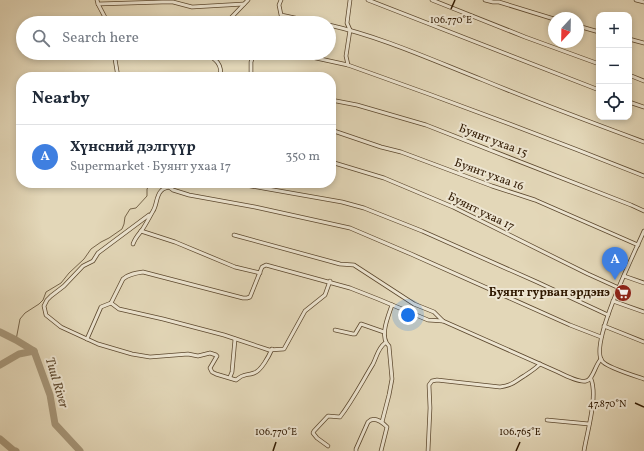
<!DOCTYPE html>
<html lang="en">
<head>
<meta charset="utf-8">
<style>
  :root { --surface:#fff; --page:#f6f6f7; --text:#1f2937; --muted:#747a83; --line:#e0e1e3; --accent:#d93025 }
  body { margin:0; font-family:Vollkorn,serif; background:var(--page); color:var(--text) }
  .controls { position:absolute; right:12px; top:12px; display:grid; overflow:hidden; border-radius:8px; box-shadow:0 2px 6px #0003 }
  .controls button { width:36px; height:36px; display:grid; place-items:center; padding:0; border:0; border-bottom:1px solid var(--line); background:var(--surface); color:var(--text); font:20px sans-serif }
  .compass { position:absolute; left:548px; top:12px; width:36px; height:36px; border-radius:50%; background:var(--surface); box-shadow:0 2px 6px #0003; rotate:202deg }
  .you { position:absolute; left:408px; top:315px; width:14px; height:14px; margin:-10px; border:3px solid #fff; border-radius:50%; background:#1a73e8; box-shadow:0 0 0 6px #1a73e833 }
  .badge { display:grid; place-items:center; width:26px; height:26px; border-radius:50%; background:var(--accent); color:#fff; font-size:13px; font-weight:700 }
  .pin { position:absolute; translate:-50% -33px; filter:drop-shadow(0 1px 2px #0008) }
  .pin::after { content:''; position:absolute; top:21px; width:14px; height:12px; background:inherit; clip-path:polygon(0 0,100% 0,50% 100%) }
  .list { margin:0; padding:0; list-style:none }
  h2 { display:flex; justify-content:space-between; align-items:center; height:52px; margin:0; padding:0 16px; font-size:17px }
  h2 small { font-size:13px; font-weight:400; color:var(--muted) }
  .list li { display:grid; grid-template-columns:26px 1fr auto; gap:12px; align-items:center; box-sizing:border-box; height:64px; padding:0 16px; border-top:1px solid var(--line) }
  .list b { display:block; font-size:15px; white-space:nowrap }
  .list p { margin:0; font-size:13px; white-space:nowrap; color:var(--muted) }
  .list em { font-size:13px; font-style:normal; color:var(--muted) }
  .icon { flex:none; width:22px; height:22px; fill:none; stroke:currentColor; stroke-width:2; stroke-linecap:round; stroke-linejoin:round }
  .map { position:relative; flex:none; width:644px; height:451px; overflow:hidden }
  .search { position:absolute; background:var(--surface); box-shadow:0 2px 6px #0003; left:16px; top:16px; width:320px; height:44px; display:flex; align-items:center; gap:10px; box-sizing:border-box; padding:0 14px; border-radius:22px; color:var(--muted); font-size:15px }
  .panel { position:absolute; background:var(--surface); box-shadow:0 2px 6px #0003; left:16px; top:72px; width:320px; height:116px; border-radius:16px }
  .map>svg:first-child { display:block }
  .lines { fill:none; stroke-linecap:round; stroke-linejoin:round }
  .stream { stroke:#766449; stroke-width:1 }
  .river { stroke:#a69679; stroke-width:7 }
  .minor-casing { stroke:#5c482e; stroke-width:4.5 }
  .minor { stroke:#ede5d1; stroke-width:3 }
  .ticks { fill:none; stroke:#2f1800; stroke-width:1.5 }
  .labels { text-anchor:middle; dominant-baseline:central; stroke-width:4; stroke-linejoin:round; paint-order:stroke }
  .street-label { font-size:12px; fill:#2f1800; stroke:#ede5d1 }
  .poi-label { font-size:12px; font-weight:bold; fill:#2f1800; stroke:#ede5d1; text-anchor:end }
  .water-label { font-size:13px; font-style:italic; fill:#5f4a30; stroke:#ede5d1 }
  .ticks-label { font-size:10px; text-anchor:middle; fill:#2f1800; stroke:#ede5d1; stroke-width:4; stroke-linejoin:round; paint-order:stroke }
</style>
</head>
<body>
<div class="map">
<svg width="644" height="451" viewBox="0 0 644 451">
  <rect width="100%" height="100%" fill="#e3d7b8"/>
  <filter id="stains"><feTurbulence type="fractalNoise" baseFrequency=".005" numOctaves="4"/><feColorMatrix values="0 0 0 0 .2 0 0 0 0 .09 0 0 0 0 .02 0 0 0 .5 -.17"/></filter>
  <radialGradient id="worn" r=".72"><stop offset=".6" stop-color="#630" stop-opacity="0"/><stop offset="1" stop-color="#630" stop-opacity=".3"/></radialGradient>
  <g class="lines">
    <polyline class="stream" points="16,340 20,319 25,313 39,304 43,300 46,292 61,283 69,273 84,259 91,249 101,242 109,238 122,229 124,224 125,217 130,209 136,208 147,196 147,189 151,183"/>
    <g class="river">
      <polyline points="0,332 16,340 34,351"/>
      <polyline points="0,365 19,354 34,351 50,395 55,424 80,451"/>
      <polyline points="0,439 13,450 16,451"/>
    </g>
    <g class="minor-casing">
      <g id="minor">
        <polyline points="97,0 98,4 108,23"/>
        <polyline points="281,0 279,5 281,15 318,23"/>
        <path d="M350,0l-3,23 3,7 -4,26 2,9c99,35 198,72 296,111"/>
        <polyline points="368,0 599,90"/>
        <polyline points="432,0 525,37 599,64"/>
        <polyline points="485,0 493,2 499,2 554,19"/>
        <polyline points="636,0 644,2"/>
        <polyline points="98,4 162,2 173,2 192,7 244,4"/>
        <polyline points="226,23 248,0"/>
        <path d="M329,25c53,12 103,35 154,55 53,22 107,42 161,62"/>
        <polyline points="578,26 599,32"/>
        <polyline points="629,39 644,43"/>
        <polyline points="114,53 118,77"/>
        <path d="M206,53c9,6 17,11 14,24"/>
        <polyline points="293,53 348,65"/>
        <polyline points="629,75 644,81"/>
        <polyline points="251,77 251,62 254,53"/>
        <polyline points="331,100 357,105 426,125 631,205 644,211"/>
        <polyline points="629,102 644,107"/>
        <polyline points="331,130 381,147 401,152 492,186 535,200 638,245"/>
        <polyline points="331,162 384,178 453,207 588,274 619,288"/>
        <polyline points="172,183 169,187 173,190 189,195 255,207 350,228 411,254 570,325 601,337"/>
        <polyline points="234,183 342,202 364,208 422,231 537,282 608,315"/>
        <path d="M149,215l-51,38 -5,8 -10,5 -19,20 -13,10 -4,4 -3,6 2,9 15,12 37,17 34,10 18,3 38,-3 10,2 12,-3 6,2 1,1 -7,12 2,4 4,2 20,6c8,-7 9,-4 18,-7 7,-2 15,-17 18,-24"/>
        <polyline points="141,231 175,242 235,267 260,273"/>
        <path d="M644,231c-9,21 -55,112 -42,130 4,6 33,15 42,18"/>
        <polyline points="234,235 340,264 354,265 414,304 434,312 443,321"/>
        <path d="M133,244c2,-6 5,-9 9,-14 4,-6 7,-12 11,-19 4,-6 3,-15 8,-20 2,-3 5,-3 8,-4"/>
        <polyline points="624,276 644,283"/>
        <polyline points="613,301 644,312"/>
        <polyline points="111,303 119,309 163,319 224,335 269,350 284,349 305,311 325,295 330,281"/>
        <polyline points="604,326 644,342"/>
        <polyline points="335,330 353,334 355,334 361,324 384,332"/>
        <path d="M87,339l14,-32 10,-4 12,-24c6,-5 13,-6 20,-7l100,26h4l3,-1 12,-30 4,-2 84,23 28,11 50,21 15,1c39,17 77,34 115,51 6,3 22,11 28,9 7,-1 9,-16 15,-22"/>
        <polyline points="230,377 232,372 235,339"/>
        <polyline points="547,420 589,424"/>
        <path d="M382,422l7,-27 3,-16 -3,-33c-10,-9 -1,-29 3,-41"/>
        <path d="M328,446l-11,-8 -4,-5 1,-2 14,-15 12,1c13,-17 22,-35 33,-53 4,-8 5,-16 12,-21"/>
        <path d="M356,451v-2l12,-27c6,-6 14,0 19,5l-6,24"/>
        <path d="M428,451l2,-43 -1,-23 3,-4 5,-1 63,7c13,-2 14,-5 24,-11 6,-4 11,-7 16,-12"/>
        <path d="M584,451c3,-19 14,-54 7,-72"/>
      </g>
    </g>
    <use href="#minor" class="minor"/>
  </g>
  <path class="ticks" d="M451,9l4,-9M635,403l9,4M273,451l3,-9M516,451l4,-9"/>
  <defs>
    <g id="supermarket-disc" transform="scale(0.9)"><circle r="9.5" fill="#8f2418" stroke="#ede5d1"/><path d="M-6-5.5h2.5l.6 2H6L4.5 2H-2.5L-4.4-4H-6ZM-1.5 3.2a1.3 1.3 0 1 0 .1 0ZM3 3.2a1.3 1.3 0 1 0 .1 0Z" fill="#fff"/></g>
  </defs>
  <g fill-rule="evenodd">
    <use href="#supermarket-disc" x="623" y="293"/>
  </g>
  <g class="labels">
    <g class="street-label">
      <text transform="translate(493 141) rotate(21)">Буянт ухаа 15</text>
      <text transform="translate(489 175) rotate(20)">Буянт ухаа 16</text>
      <text transform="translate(481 212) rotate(26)">Буянт ухаа 17</text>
    </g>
    <g class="poi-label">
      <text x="610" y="293">Буянт гурван эрдэнэ</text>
    </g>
    <g class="water-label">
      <text transform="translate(56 383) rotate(73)">Tuul River</text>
    </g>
  </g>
  <g class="ticks-label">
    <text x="451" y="23">106.770°E</text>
    <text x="607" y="407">47.870°N</text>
    <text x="276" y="435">106.770°E</text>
    <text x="520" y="435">106.765°E</text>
  </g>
  <rect width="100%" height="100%" filter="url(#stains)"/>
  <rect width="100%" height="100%" fill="url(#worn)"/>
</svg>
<div class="controls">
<button>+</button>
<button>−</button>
<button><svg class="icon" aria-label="locate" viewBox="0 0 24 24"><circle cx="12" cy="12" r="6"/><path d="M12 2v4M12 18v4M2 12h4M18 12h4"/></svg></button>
</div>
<svg class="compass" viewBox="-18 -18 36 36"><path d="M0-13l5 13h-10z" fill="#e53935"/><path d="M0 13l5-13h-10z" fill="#747a83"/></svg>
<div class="you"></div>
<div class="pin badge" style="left:615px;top:280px;background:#3f7fe0">A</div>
<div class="search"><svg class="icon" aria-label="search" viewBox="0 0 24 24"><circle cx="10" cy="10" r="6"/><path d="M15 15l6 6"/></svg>Search here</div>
<section class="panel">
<h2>Nearby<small></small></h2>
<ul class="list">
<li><span class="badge" style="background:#3f7fe0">A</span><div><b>Хүнсний дэлгүүр</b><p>Supermarket · Буянт ухаа 17</p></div><em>350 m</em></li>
</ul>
</section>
</div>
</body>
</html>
